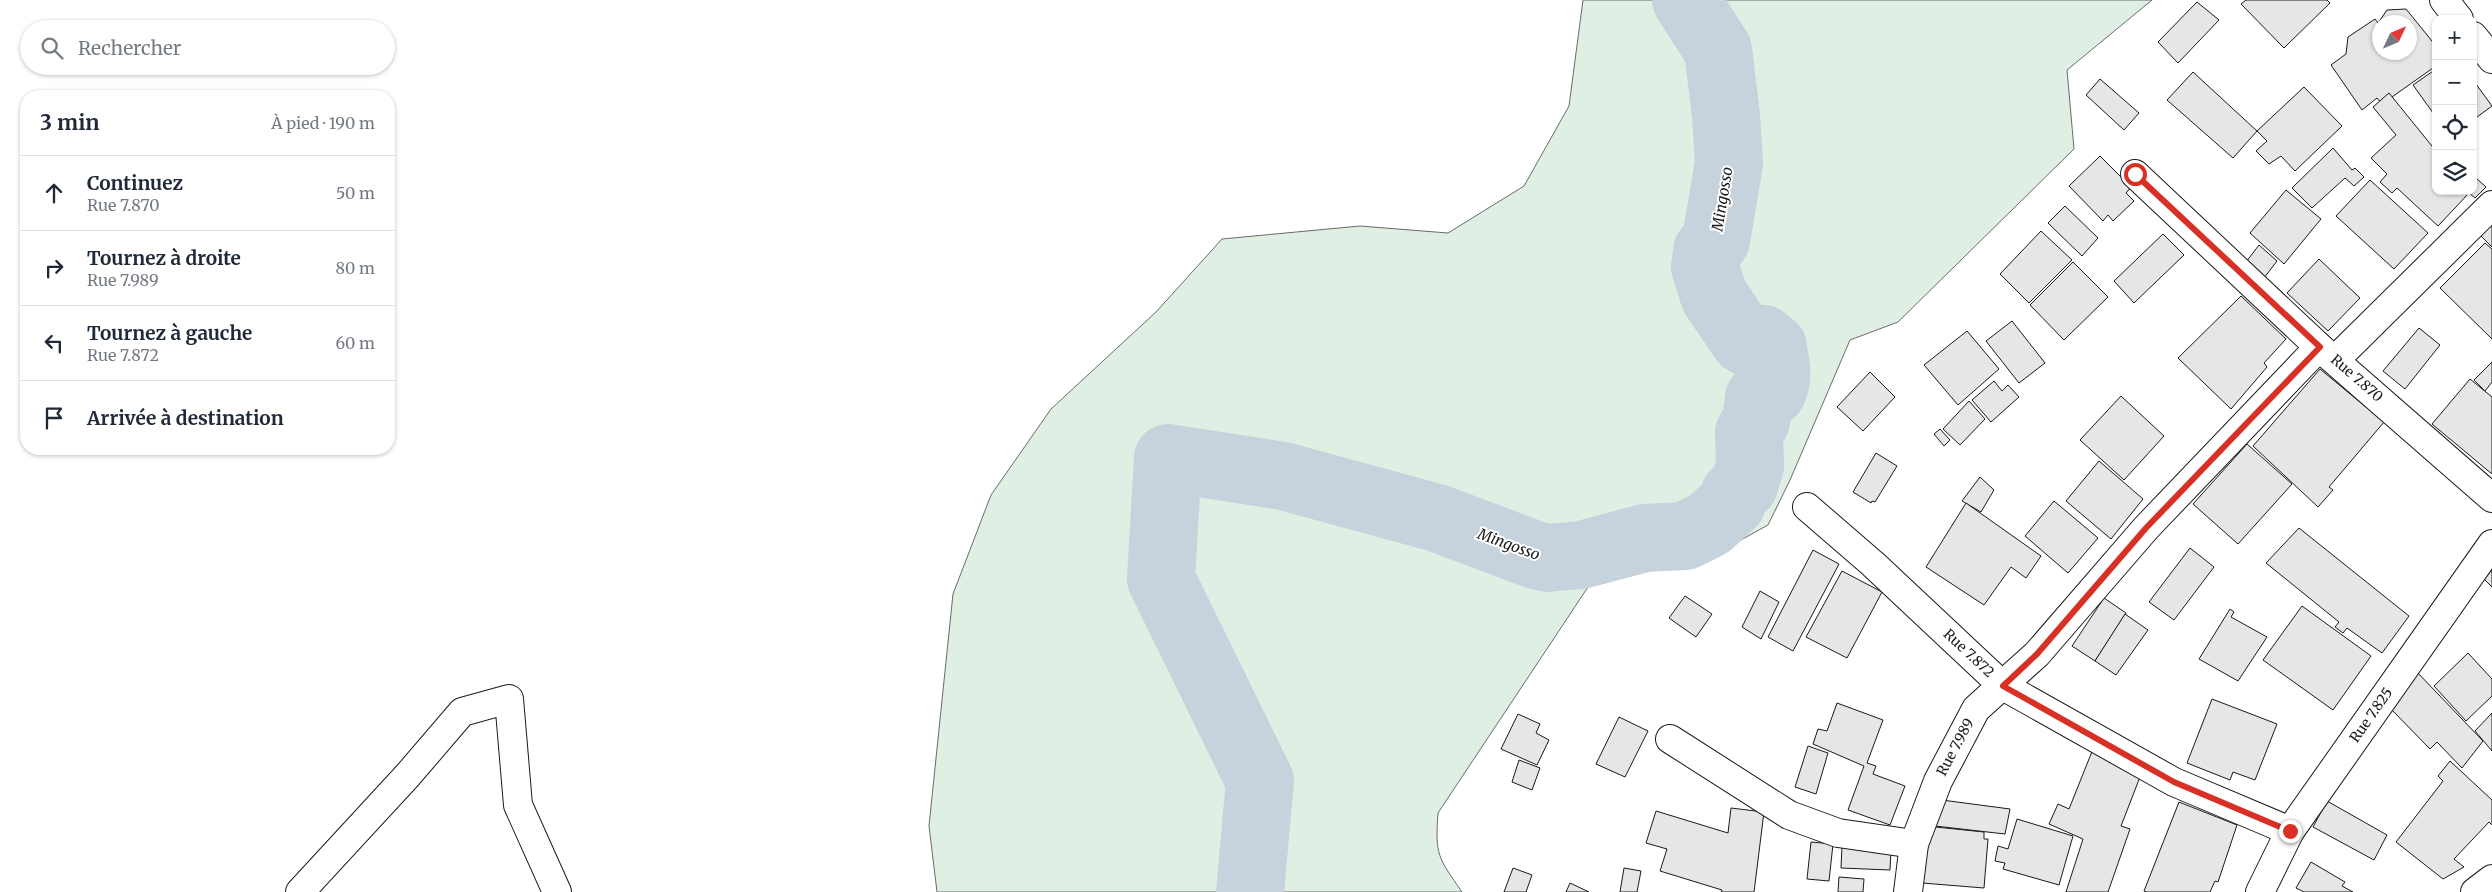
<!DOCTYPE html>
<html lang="fr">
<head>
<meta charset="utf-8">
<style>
  :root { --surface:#fff; --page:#f2f2f3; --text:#1f2937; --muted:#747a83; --line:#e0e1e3 }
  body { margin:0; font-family:Merriweather,serif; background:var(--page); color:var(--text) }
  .controls { position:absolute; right:15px; top:15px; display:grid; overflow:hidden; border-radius:10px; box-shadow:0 1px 4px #0004 }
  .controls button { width:45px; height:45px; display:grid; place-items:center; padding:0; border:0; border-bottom:1px solid var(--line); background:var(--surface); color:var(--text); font:25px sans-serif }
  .compass { position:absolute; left:2372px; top:15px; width:45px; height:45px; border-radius:50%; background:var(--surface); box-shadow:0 1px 4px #0004; rotate:46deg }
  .stop { position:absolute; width:15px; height:15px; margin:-11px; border:4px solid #d93025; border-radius:50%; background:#fff }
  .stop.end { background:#d93025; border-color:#fff; box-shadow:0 1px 5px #0008 }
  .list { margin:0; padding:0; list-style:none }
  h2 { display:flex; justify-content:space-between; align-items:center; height:65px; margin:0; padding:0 20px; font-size:21px }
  h2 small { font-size:16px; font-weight:400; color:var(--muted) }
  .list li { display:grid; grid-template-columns:32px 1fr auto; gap:15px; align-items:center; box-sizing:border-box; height:75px; padding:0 20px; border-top:1px solid var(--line) }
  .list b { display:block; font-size:19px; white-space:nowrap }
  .list p { margin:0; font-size:16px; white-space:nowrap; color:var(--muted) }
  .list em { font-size:16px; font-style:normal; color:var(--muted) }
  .icon { flex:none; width:28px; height:28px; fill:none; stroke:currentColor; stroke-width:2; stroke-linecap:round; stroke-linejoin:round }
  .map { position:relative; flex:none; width:2492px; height:892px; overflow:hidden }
  .search { position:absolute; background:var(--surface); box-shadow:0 1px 4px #0004; left:20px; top:20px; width:375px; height:55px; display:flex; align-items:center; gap:12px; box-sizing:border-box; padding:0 18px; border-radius:28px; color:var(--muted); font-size:19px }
  .panel { position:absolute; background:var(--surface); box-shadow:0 1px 4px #0004; left:20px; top:90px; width:375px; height:365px; border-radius:20px }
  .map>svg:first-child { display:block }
  .green { fill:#e0efe3; stroke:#6a6a6a }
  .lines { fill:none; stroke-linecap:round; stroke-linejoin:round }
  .river { stroke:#c6d2dc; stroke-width:68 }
  .building { fill:#e6e6e6; stroke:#1a1a1a; fill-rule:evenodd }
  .street-casing { stroke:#1a1a1a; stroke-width:30 }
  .street { stroke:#fff; stroke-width:28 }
  .route { stroke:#d93025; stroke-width:6 }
  .labels { text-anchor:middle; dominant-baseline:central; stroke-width:4; stroke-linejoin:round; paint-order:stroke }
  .street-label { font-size:14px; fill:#1a1a1a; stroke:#fff }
  .water-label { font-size:15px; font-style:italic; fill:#1a1a1a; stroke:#fff }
</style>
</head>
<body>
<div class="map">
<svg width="2492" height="892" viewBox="0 0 2492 892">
  <rect width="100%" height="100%" fill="#fff"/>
  <path class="green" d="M1583,0h569l-85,70 7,79 -176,173 -48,18 -60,140 -22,45 -74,41 -71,-7 -29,19 -156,235c-3,43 0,44 24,79h-525l-8,-66 24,-232 38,-99 60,-86 105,-97 66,-73 138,-13 88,7 76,-47 45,-80z"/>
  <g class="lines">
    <path class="river" d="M1250,892l10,-111 -99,-202 7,-121 115,18 154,42 101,38 10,2 33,-3 64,-17 40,-2 24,-12 23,-21 2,-8 10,-10 6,-19 -1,-33 7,-12 3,-23 13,-6c8,-16 3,-27 1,-45l-10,-8 -12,5 -7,-4 -30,-44 -9,-29 2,-16 9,-11 13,-77 -3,-48 -8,-65 -32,-50"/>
  </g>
  <g class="building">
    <polygon points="2246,0 2327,0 2330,3 2284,48 2241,4"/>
    <polygon points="2197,2 2219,20 2178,63 2158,42"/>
    <path d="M2406,9l30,37v17l-3,5 -51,36 -5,-6 -15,12 -31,-45 15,-11 2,-17 27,-18 3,4 9,-13zM2380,22h30v30h-30z"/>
    <polygon points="2436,69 2436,117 2413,85"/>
    <polygon points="2193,72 2257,131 2233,158 2167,100"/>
    <polygon points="2100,79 2139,113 2124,130 2086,95"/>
    <polygon points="2473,80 2492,106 2473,120"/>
    <polygon points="2304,87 2342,126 2295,171 2281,156 2269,164 2256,151 2267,141 2257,131"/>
    <polygon points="2389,93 2436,151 2436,191 2473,191 2473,180 2476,178 2486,187 2475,198 2469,193 2438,226 2397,188 2392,193 2380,182 2387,174 2371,158 2396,135 2373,107"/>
    <polygon points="2333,148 2352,170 2355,168 2364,177 2354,186 2345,178 2312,208 2292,188"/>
    <polygon points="2100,156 2131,187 2126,193 2134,201 2113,221 2108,215 2103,221 2069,186"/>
    <polygon points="2370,180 2428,233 2394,269 2336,216"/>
    <polygon points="2286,190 2321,219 2284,264 2250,233"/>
    <polygon points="2065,206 2098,238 2082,256 2048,223"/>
    <polygon points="2489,221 2492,225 2492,247 2477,232"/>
    <polygon points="2041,231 2072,260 2029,303 2000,274"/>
    <polygon points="2163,234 2184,255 2134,303 2114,281"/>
    <polygon points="2485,243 2492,249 2492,339 2440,288"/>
    <polygon points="2259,245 2277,261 2264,278 2246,262"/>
    <polygon points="2319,259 2360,298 2328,331 2287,293"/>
    <polygon points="2073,262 2108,297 2064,340 2030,305"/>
    <polygon points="2241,296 2286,339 2264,363 2267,367 2231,409 2178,358"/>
    <polygon points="2012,321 2045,363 2019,383 1986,341"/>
    <polygon points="2419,328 2440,345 2405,389 2383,371"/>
    <polygon points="1967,331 1999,369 1958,405 1924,365"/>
    <polygon points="2492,362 2492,382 2485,391 2474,380"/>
    <polygon points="2320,369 2384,422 2329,487 2333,490 2318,507 2253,446"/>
    <polygon points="1870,372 1895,397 1863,431 1837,407"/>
    <polygon points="2470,379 2492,397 2492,474 2432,424"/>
    <polygon points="1994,381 2002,391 2008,385 2019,397 1991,422 1972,400"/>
    <polygon points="2121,396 2164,436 2124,480 2080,440"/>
    <polygon points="1969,401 1985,419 1960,445 1943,429"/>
    <polygon points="1940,429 1950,440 1944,446 1934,434"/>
    <polygon points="2247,444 2292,484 2238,544 2193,504"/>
    <polygon points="1876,453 1897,466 1875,502 1872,501 1871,503 1853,492"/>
    <polygon points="2099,461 2143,499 2111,539 2066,501"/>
    <polygon points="1980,477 1994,490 1981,512 1962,501"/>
    <polygon points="2054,501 2098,538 2068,573 2025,536"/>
    <polygon points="1966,503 2041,556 2026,578 2011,567 1984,605 1926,567"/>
    <polygon points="2299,528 2409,616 2382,653 2347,628 2343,633 2335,627 2339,622 2266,563"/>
    <polygon points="2190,548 2214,567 2174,620 2149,602"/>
    <polygon points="1813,550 1839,564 1793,651 1768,637"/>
    <polygon points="2492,570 2492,587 2484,579"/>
    <polygon points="1842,571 1882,592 1847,658 1806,637"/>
    <polygon points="1760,591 1779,602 1761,639 1742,627"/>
    <polygon points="1685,596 1712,614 1696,637 1669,618"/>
    <polygon points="2104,598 2126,613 2095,661 2072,646"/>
    <polygon points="2302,606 2371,656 2333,710 2263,660"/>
    <polygon points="2230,609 2234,612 2231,617 2267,637 2238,681 2199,659"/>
    <polygon points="2125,614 2148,630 2116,675 2095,661"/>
    <polygon points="2468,653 2492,679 2492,696 2466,721 2434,686"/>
    <polygon points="2415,670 2483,741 2462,768 2437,742 2430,749 2391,709 2398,702 2393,696"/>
    <polygon points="2212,699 2277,724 2255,780 2233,772 2230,780 2187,763"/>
    <polygon points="1837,703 1883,720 1867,763 1876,766 1873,774 1905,786 1890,825 1848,810 1864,766 1813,744 1818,729 1827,731"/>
    <polygon points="2492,713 2492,751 2475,731"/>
    <polygon points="1518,714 1540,724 1536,733 1549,740 1537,765 1501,749"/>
    <polygon points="1619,717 1648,731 1625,777 1596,764"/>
    <polygon points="1808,746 1828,753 1816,794 1795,787"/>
    <polygon points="2093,749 2140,777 2121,826 2130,829 2108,892 2066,892 2083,839 2049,824 2058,804 2069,809"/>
    <polygon points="1519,760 1540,768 1532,790 1512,782"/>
    <polygon points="2450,761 2492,800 2492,825 2489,822 2454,859 2464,867 2443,879 2396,842 2443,781 2438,776"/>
    <polygon points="1942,800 2010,809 2005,834 1935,826"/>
    <polygon points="2327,801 2387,835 2374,860 2313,827"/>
    <polygon points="2179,802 2237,825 2218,882 2215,881 2210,892 2147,892 2144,891"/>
    <polygon points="1731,808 1764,812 1754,892 1721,892 1722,890 1660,871 1667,849 1646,843 1656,811 1728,833"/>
    <polygon points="2017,819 2073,836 2059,885 2003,869 2005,863 1995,861 1998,846 2008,849"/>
    <polygon points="1926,826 1984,832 1984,839 1988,839 1984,888 1922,883"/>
    <polygon points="1811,842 1833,844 1829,881 1807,879"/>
    <polygon points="1842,845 1891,848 1890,870 1841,868"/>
    <polygon points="2311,862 2345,882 2342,886 2353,892 2304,892 2296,888"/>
    <polygon points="1513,868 1532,875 1526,892 1504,892"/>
    <polygon points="1624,868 1641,871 1637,892 1620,892"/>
    <polygon points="1839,877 1864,879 1863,892 1838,892"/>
    <polygon points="1570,883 1589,892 1566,892"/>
  </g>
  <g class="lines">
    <g class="street-casing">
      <g id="street">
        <polyline points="2444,0 2459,19"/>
        <polyline points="2473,36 2492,59"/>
        <polyline points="2135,174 2319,347 2492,498"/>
        <polyline points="2336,359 2492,205"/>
        <polyline points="1807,507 1873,564 2003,686 2174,782 2290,831"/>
        <polyline points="1670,739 1789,815 1838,833 1914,844"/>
        <polyline points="300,892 408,775 462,712 509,699 518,805 557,892"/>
        <polyline points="1908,892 1914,844 1938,781 1976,709 2037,654 2146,528 2319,347"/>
        <polyline points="2260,892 2290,831 2492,544"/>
        <polyline points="2475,892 2492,879"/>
      </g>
    </g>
    <use href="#street" class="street"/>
  </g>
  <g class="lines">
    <polyline class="route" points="2135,174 2320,347 2146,528 2037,654 2003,686 2174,782 2290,831"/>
  </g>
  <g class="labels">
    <g class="street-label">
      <text transform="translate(2357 378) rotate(41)">Rue 7.870</text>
      <text transform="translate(1969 653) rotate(43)">Rue 7.872</text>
      <text transform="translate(2371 715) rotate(-55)">Rue 7.825</text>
      <text transform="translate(1955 747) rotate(-62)">Rue 7.989</text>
    </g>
    <g class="water-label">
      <text transform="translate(1722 199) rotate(-81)">Mingosso</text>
      <text transform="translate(1509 544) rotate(20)">Mingosso</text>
    </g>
  </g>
</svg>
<div class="controls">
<button>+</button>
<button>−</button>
<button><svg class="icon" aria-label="locate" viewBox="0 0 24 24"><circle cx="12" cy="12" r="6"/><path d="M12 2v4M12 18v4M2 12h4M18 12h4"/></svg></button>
<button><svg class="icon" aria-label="layers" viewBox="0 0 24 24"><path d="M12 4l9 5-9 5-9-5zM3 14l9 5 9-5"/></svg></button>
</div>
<svg class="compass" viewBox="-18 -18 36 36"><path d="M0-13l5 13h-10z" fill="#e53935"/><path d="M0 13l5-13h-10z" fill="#747a83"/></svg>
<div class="stop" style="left:2135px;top:174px"></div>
<div class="stop end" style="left:2290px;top:831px"></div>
<div class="search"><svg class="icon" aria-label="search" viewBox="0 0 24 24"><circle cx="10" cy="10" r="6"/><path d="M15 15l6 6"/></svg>Rechercher</div>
<section class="panel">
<h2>3 min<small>À pied · 190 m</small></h2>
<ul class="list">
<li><svg class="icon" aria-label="ahead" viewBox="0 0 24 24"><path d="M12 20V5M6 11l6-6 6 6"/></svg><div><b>Continuez</b><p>Rue 7.870</p></div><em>50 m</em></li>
<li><svg class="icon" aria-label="right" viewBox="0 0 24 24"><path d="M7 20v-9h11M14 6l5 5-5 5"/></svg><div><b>Tournez à droite</b><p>Rue 7.989</p></div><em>80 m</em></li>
<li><svg class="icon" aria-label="left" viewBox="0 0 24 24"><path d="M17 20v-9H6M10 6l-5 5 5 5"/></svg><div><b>Tournez à gauche</b><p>Rue 7.872</p></div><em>60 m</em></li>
<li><svg class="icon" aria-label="arrive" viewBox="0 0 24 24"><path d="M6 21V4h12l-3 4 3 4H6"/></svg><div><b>Arrivée à destination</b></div></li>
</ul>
</section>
</div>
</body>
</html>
